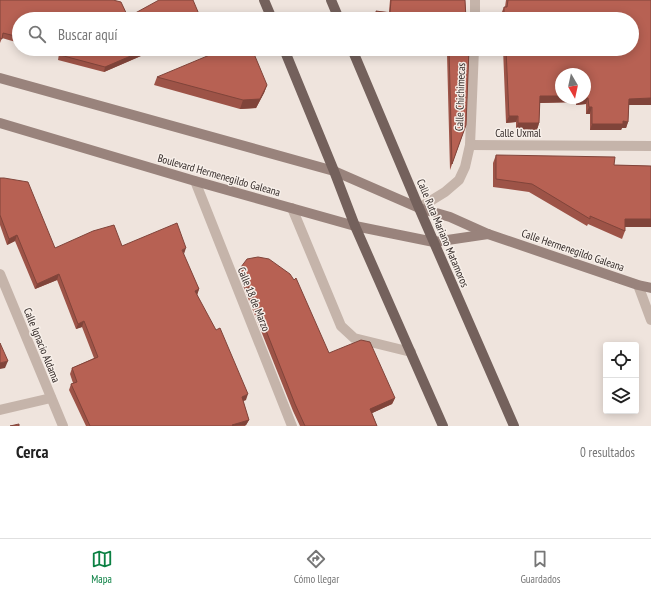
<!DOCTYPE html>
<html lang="es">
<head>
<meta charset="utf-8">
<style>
  :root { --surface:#fff; --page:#f6f6f6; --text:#222; --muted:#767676; --line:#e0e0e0; --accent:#0b8043 }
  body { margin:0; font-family:"PT Sans Narrow",sans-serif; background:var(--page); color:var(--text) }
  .controls { position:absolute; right:12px; bottom:12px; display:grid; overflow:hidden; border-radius:4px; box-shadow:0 2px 10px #0003 }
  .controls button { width:36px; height:36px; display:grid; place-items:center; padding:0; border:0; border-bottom:1px solid var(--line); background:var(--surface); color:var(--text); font:20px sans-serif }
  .compass { position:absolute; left:555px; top:68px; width:36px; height:36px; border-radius:50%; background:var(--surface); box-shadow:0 2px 10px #0003; rotate:171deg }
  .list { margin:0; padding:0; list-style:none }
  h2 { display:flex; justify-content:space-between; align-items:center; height:52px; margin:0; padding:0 16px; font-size:17px }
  h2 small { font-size:13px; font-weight:400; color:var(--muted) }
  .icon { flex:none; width:22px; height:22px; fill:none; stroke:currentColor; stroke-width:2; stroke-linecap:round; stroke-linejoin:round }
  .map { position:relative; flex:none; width:651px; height:426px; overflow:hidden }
  .search { position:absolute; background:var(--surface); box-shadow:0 2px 10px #0003; left:12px; right:12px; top:12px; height:44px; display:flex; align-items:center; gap:10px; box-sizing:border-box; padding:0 14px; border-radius:22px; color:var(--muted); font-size:15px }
  .sheet { height:112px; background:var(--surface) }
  nav { display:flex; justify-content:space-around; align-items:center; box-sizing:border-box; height:56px; border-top:1px solid var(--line); background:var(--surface); font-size:11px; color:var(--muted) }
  nav a { display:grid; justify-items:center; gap:2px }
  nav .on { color:var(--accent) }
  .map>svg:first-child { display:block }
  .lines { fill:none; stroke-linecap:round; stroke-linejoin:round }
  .lane { stroke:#c5b4aa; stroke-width:10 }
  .street { stroke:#c5b4aa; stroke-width:10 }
  .secondary { stroke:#99837c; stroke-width:10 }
  .primary { stroke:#74615c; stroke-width:10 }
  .wall { fill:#9d5347; fill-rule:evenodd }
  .shaded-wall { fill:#80443a }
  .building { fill:#b76153; stroke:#80443a }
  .labels { text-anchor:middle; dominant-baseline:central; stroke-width:3; stroke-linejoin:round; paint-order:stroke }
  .street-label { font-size:11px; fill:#342b29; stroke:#f7efe9 }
</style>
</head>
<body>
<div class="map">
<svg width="651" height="426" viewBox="0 0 651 426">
  <rect width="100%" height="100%" fill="#efe4dd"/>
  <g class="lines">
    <polyline class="lane" points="292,208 341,326 354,338 411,352"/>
    <g class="street">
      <polyline points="475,19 475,0"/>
      <polyline points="470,145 651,146"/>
      <polyline points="195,181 292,426"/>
      <polyline points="419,208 445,192 459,180 465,167 470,145 474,49"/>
      <polyline points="0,274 63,426"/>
      <polyline points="638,285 651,320"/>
      <polyline points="0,410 51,398"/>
    </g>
    <g class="secondary">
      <polyline points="0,78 334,171 419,208 450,217 488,234 638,285 651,288"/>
      <polyline points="0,123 195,181 355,226 434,242 488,234"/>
    </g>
    <g class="primary">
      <polyline points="264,0 272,19"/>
      <polyline points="331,0 339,19"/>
      <polyline points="284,49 334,171 355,226 443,426"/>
      <polyline points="352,49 419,208 514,426"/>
    </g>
  </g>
  <g class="wall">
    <polygon points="0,0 128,17 201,19 19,19 19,43 2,38 0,43"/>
    <polygon points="390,0 465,0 466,19 374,19 373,17 376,11 389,12"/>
    <path d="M506,0h145v105h-22l-1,17 -2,6h-4l-1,2h-31v-16h-4v-10l-10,1v-3l-36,1 -1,20 -2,7 -21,-1v-7l-10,1 -3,-74h129v-30h-130l-1,-5 3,-7h1zM561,74l24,24h-24z"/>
    <polygon points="40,49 157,49 104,72 58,60 59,54"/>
    <polygon points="386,49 469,49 466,125 450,170 447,54"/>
    <polygon points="157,77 267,85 264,93 256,108 240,109 154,85"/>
    <polygon points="496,155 614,165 651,166 651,227 625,227 625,231 622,239 588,224 587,226 529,192 493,187 493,163"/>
    <polygon points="0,178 55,248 122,246 183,254 199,289 197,295 246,400 243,401 249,420 246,425 245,426 86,426 69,390 71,384 73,383 70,374 72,368 94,358 82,327 76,329 57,280 35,289 15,241 7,245 0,225"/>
    <polygon points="241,267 329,353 395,398 392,404 372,413 377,426 300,426 293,411 238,273"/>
  </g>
  <g class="shaded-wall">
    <polygon points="147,49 157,49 104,72 105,67"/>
    <polygon points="386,49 448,49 447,54"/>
    <polygon points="267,85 264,93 256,108 240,109 243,100"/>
    <polygon points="540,96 561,96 561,98 577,98 576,102 538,103"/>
    <polygon points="578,98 588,98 586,104 576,105"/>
    <polygon points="651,98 651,105 627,105 629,99"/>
    <polygon points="589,107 592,107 590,114 586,114"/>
    <polygon points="509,116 518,116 516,122 506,123"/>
    <polygon points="623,121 628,122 626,128 622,128 621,130 590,130 592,124"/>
    <polygon points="518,123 539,123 537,130 516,129"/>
    <polygon points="625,219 651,219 651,227 622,227"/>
    <polygon points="17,235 15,241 7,245 9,239"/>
    <polygon points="186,248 184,254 182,250"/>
    <polygon points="59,274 57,280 35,289 37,284"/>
    <polygon points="199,289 197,295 193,297 195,291"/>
    <polygon points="84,321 82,327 76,329 78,324"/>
    <polygon points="8,361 5,368 0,369 0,363"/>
    <polygon points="248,394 246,400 240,402 242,397"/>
    <polygon points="395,398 392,404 368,415 370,409"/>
    <polygon points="249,420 246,425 232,426 232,425"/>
  </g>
  <g class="building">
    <polygon points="0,0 113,0 121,2 128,17 159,0 193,0 201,19 19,19 19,37 3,33 2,39 0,38"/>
    <polygon points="391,0 465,0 466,19 379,19 376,11 390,13"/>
    <polygon points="508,0 651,0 651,98 629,99 628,122 623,121 623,124 592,124 592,107 589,107 588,98 585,98 585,74 561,74 561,96 540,96 539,123 518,123 518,116 509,116 506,49 632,49 632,19 504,19 504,7 507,7"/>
    <polygon points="60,49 147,49 105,67 60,55 61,49"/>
    <polygon points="224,49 252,49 267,85 260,99 243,100 157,77"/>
    <polygon points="449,49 469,49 466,125 452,164"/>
    <polygon points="496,155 615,157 614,165 651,166 651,219 625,219 625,231 590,216 590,219 532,184 496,179"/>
    <polygon points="0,178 4,178 28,182 55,248 93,231 114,225 122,246 177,223 186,248 182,250 199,289 195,291 216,330 220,328 248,394 242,397 249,420 232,425 233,426 90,426 71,384 77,382 72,368 98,357 84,321 78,324 59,274 37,284 17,235 9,239 0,215"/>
    <polygon points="258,257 269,259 290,274 294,280 296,278 329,353 361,340 370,342 395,398 370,409 377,426 305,426 295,404 241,267 247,259"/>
    <polygon points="0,343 8,361 0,363"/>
    <polygon points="19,424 19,426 10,426"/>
  </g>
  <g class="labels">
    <g class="street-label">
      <text transform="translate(460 97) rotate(-88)">Calle Chichimecas</text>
      <text x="518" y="133">Calle Uxmal</text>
      <text transform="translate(219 175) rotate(16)">Boulevard Hermenegildo Galeana</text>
      <text transform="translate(443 233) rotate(67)">Calle Ruta Mariano Matamoros</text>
      <text transform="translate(573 250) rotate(19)">Calle Hermenegildo Galeana</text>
      <text transform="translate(254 299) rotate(68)">Calle 18 de Marzo</text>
      <text transform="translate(42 345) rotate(68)">Calle Ignacio Aldama</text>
    </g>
  </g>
</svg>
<div class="controls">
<button><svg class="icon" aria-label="locate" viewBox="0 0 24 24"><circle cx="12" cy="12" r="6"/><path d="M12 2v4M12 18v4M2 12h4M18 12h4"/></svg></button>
<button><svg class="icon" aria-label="layers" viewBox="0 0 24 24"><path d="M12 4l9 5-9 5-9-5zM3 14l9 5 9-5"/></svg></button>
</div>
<svg class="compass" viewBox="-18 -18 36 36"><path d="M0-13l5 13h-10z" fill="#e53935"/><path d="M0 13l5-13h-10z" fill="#767676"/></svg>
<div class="search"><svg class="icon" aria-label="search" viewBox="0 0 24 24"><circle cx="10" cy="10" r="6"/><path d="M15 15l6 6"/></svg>Buscar aquí</div>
</div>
<section class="sheet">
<h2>Cerca<small>0 resultados</small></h2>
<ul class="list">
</ul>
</section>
<nav>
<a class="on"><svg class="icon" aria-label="map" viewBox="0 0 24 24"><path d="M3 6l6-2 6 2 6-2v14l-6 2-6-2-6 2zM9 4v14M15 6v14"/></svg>Mapa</a>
<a><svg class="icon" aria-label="directions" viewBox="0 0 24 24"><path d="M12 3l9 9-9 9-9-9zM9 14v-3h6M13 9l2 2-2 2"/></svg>Cómo llegar</a>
<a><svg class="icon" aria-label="saved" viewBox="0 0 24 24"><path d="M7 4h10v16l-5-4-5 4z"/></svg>Guardados</a>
</nav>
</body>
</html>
